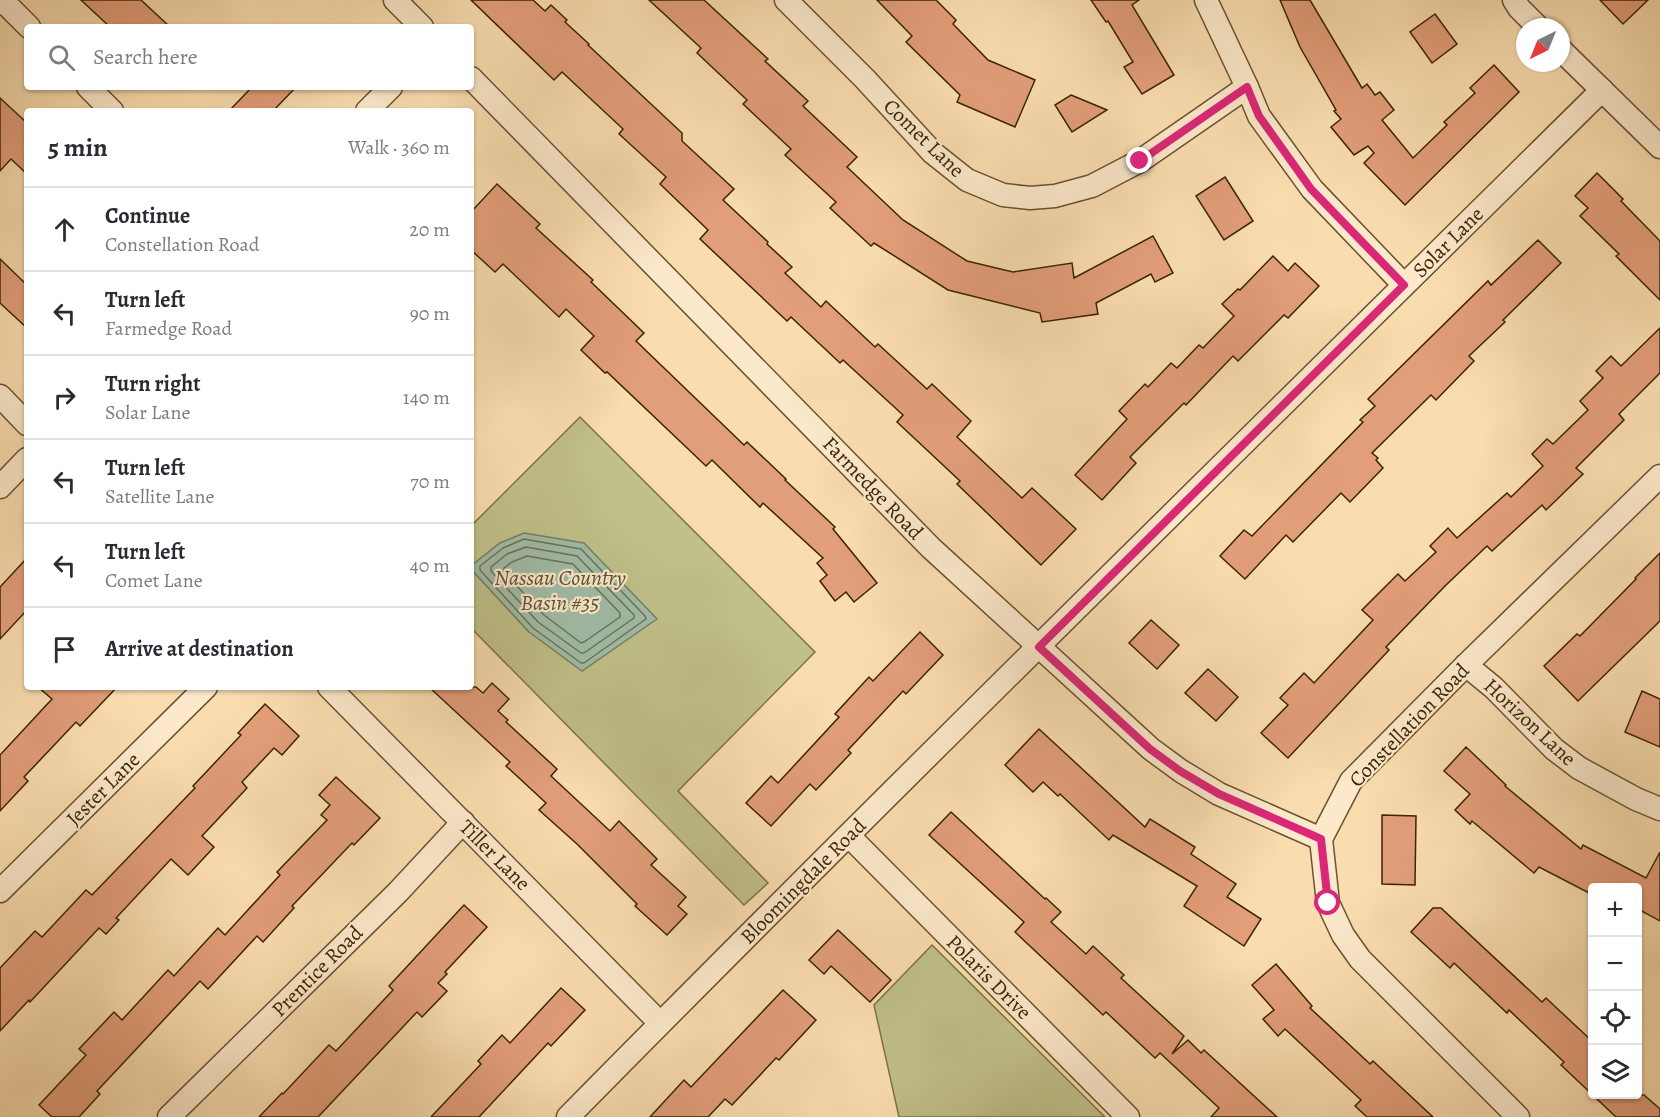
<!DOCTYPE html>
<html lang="en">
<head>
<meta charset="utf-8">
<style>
  :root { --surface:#fff; --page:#f7f7f7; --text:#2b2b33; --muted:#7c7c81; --line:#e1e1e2 }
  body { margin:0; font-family:Alegreya,serif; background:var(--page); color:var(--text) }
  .controls { position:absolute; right:18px; bottom:18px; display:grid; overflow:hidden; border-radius:6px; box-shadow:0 2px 4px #0004 }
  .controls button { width:54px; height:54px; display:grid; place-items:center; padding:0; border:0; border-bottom:2px solid var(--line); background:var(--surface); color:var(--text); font:30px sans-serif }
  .compass { position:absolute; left:1516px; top:18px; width:54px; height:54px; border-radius:50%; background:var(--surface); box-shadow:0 2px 4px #0004; rotate:223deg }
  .stop { position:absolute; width:18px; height:18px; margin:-14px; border:4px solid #db2777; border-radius:50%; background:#fff }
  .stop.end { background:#db2777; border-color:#fff; box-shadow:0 2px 6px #0008 }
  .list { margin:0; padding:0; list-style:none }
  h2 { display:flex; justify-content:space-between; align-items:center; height:78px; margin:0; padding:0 24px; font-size:26px }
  h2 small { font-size:20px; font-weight:400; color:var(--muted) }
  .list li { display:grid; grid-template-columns:39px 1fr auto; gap:18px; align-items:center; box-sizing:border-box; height:84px; padding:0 24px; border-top:2px solid var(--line) }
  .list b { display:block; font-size:22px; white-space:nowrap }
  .list p { margin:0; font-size:20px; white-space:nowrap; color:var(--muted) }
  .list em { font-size:20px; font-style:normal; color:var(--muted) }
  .icon { flex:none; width:33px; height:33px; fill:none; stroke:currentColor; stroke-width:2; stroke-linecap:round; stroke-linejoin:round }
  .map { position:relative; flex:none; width:1660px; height:1117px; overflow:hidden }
  .search { position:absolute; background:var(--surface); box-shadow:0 2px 4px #0004; left:24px; top:24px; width:450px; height:66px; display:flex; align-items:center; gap:15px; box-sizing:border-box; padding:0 21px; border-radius:6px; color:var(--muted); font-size:22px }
  .panel { position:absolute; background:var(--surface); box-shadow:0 2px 4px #0004; left:24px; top:108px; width:450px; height:582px; border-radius:6px }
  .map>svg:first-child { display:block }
  .green { fill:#c0c089; stroke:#7d7246; stroke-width:1.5 }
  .water { fill:#9fbca7; stroke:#777f66; stroke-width:1.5 }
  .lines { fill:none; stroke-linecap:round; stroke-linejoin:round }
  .shore { stroke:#6c7056; stroke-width:1.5 }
  .building { fill:#e29e79; stroke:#3a2404; stroke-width:1.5 }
  .street-casing { stroke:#6a522f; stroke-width:25 }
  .street { stroke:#fce9cb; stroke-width:22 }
  .route { stroke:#db2777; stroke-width:8 }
  .labels { text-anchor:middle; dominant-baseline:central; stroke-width:4.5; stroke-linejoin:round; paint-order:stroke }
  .street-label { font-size:21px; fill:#3a2404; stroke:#fce9cb }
  .water-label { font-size:22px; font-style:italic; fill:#585235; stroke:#fce9cb }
</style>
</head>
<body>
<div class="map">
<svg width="1660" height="1117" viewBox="0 0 1660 1117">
  <rect width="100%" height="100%" fill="#faddaf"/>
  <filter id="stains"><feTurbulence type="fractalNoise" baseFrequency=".00333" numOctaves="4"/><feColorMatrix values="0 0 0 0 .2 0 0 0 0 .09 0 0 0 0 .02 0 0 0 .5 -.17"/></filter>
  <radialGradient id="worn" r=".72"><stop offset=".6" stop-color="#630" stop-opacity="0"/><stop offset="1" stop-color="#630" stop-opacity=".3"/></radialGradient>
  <g class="green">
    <polygon points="580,417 815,652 678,791 768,883 744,905 471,628 471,569 529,632 500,543 471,566 471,526"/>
    <polygon points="932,945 1105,1117 899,1117 874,1005"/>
  </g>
  <polygon class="water" points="524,533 584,543 657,619 582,671 529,632 471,569 471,566 500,543"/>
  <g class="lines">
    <g class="shore">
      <polygon points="524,539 581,549 645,616 646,619 584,663 581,663 533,628 480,570 480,566 503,548"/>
      <polygon points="526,547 577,556 634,615 634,618 584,653 581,653 538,622 491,571 491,567 507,554"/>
      <polygon points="527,556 573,564 620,613 620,617 584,642 581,643 544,615 504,572 504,568 512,562"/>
    </g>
  </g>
  <g class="building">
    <polygon points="81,0 141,0 170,27 110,27"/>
    <polygon points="471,0 533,0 545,11 551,5 567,20 565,22 589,44 588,45 682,133 682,141 734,189 723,200 768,242 767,244 792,267 785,273 821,307 826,301 875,347 878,344 927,389 932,384 971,421 957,437 1022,498 1032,488 1076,529 1041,565 957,484 960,481 897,422 903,415 843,360 840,363 791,317 787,321 700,239 708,230 660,184 666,177 619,134 623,129 562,72 554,80"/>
    <polygon points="649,0 704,0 768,59 765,61 808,101 803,106 857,157 847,167 903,220 967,261 1013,272 1072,263 1074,278 1153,236 1173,273 1155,282 1151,274 1096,303 1098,314 1042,322 1040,313 948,290 874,243 871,246 830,208 836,202 785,155 791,149 743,104 747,100 697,53 701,48"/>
    <polygon points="877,0 936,0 956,20 953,24 988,60 1035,80 1015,127 957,102 960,95 906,42 912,36"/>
    <polygon points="1091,0 1139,0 1132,5 1174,75 1142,94 1124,67 1133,62 1108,21 1106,22"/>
    <polygon points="1280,0 1310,0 1362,88 1367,84 1375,95 1380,92 1394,110 1382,120 1413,158 1447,125 1444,122 1475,93 1470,88 1494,65 1519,92 1405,205 1364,163 1374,153 1368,146 1354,155 1331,127 1341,119 1334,111 1336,110 1300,47"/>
    <polygon points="1600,0 1648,0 1623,24"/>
    <polygon points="1435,14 1457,44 1432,63 1410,32"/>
    <polygon points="252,87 296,87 273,111 229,111"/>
    <polygon points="1071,95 1107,110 1072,132 1055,105"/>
    <polygon points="0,98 27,123 27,174 11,159 0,171"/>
    <polygon points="1597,173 1623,199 1621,201 1660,241 1660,300 1616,256 1619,254 1580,216 1588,208 1575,196"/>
    <polygon points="1225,177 1253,221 1224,240 1196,196"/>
    <polygon points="497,184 540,224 536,228 593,280 591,282 644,333 636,341 744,445 747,442 786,479 785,480 835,527 833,529 877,583 854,602 846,592 835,601 820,581 827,575 817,563 823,558 763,503 760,507 712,460 706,466 607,372 605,373 581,350 594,336 566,309 559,317 503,264 495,272 471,250 471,212"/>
    <polygon points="1538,240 1561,263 1503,320 1505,322 1469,356 1474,361 1436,400 1431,395 1372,453 1378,458 1376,460 1383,468 1350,502 1341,493 1293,542 1286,535 1245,579 1220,556 1244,530 1252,536 1363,422 1360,420 1375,406 1368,399 1488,281 1491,285"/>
    <polygon points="1273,256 1288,271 1295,263 1319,286 1288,318 1284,315 1238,361 1233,356 1186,405 1184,403 1130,457 1136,463 1102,500 1075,475 1127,419 1119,411 1145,384 1148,387 1171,363 1177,368 1199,345 1203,348 1234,316 1222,304 1238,289 1240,290"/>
    <polygon points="0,259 27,285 27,328 0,303"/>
    <polygon points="1660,328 1660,373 1619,414 1624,420 1576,468 1583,474 1546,510 1542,505 1492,551 1487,546 1445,586 1386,647 1389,650 1288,758 1261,733 1288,705 1280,698 1304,673 1314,683 1373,620 1362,610 1398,574 1405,581 1436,552 1430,546 1448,528 1457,538 1507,493 1511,497 1543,466 1532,454 1547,439 1553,444 1588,410 1580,401 1603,378 1596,371 1611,356 1621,366"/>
    <polygon points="1660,553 1660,621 1578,701 1544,666 1577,634 1580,636 1636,579 1635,578"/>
    <polygon points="27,558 27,610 0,639 0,587"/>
    <polygon points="1151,620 1179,645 1157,669 1129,643"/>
    <polygon points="920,632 943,655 906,694 903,691 848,750 851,753 816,790 810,784 771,826 746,803 771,776 778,783 839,717 835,714 869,677 873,681"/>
    <polygon points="1208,669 1238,697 1216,721 1185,693"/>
    <polygon points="492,683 509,699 498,711 508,720 506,722 557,769 551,776 610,831 619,821 657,859 651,865 686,897 678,906 687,914 667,935 635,906 637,904 577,844 539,810 546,803 506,766 510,762 429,687 476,687 483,693"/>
    <polygon points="38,687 117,687 80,726 76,722 24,777 28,781 0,811 0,755 52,699"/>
    <polygon points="1642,691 1660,699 1660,747 1625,732"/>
    <polygon points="265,704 299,736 282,755 274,748 242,782 247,788 202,836 214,847 188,875 171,859 116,918 119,920 106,934 99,928 30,1002 29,1000 0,1031 0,968 35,931 42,937 86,890 92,895 195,788 193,786 241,735 238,733"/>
    <polygon points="1039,729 1145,827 1150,819 1195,847 1191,854 1236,884 1227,897 1261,919 1244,946 1184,906 1197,886 1113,835 1109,840 1060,794 1058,796 1043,782 1033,792 1005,765"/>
    <polygon points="1466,747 1506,785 1505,786 1581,849 1583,845 1646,878 1660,852 1660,921 1638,909 1638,888 1593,888 1593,895 1539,867 1534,873 1472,821 1470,824 1455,810 1470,794 1444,771"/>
    <polygon points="336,777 380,818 354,845 352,843 292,906 294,908 263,942 257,936 208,989 200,981 97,1091 100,1094 79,1117 52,1117 39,1105 86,1055 79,1049 114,1012 122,1020 168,970 174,976 218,928 225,935 280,875 277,872 327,820 321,815 330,805 319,795"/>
    <polygon points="951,812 1045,899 1046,898 1061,912 1051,922 1086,954 1093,946 1124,975 1121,978 1184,1036 1172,1054 1188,1040 1201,1053 1204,1050 1277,1117 1211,1117 1219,1108 1160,1053 1155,1058 1106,1012 1103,1015 1063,977 1015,932 1024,922 929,835"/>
    <polygon points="1382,815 1416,816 1415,885 1382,884"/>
    <polygon points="464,905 487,927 445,972 447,974 438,983 447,991 422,1017 417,1012 318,1117 259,1117 282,1093 283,1094 329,1045 336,1051 393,990 389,986"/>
    <polygon points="1433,908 1441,908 1542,1002 1546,998 1593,1042 1593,1095 1644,1095 1660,1109 1660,1117 1616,1117 1561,1065 1564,1062 1509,1010 1507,1013 1454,963 1450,968 1411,932"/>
    <polygon points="838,930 891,980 870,1002 831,966 824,974 809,960"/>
    <polygon points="1276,964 1312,1006 1310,1008 1370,1064 1373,1061 1433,1117 1367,1117 1355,1106 1361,1100 1285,1029 1278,1036 1263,1019 1274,1010 1252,985"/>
    <polygon points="561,988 585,1010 551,1046 548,1043 479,1117 431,1117 481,1064 478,1061 502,1035 510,1043"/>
    <polygon points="783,990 816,1020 779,1060 776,1058 732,1105 725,1099 708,1117 650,1117 684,1080 691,1087"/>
  </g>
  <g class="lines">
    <g class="street-casing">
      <g id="street">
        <polyline points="2,0 29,27"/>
        <polyline points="395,0 422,27"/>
        <polyline points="786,0 865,79 933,153 967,180 1003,195 1030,198 1055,196 1092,186 1140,161 1247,87"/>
        <polyline points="1206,0 1247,87 1259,116 1312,189 1404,285"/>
        <polyline points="1514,0 1519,8 1538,27"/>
        <polyline points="1561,50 1660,147"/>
        <polyline points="471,78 931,548 1151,749 1181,771 1219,794 1321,839"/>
        <polyline points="88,87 112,111"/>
        <polyline points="367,111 391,87"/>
        <polyline points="0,396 27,424"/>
        <polyline points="0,487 27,459"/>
        <polyline points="1466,665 1494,688 1554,749 1579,768 1636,799 1660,809"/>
        <polyline points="329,687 660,1023"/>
        <polyline points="849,836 1128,1117"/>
        <polyline points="0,891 206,687"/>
        <polyline points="169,1117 398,892 463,822"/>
        <path d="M568,1117c341,-346 689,-686 1034,-1027"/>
        <polyline points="1518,1117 1360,959 1343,935 1328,903 1321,839 1351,781 1466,665 1660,476"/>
      </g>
    </g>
    <use href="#street" class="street"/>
  </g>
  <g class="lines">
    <polyline class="route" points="1140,161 1247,87 1259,116 1311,189 1404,285 1039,647 1150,749 1180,771 1219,794 1321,839 1328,903"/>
  </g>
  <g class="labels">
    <g class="street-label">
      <text transform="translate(924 138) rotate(44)">Comet Lane</text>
      <text transform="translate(1448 242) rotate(-45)">Solar Lane</text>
      <text transform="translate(873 488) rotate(46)">Farmedge Road</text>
      <text transform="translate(1530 722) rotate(43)">Horizon Lane</text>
      <text transform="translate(1409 725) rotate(-46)">Constellation Road</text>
      <text transform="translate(103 789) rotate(-45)">Jester Lane</text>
      <text transform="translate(495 855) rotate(45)">Tiller Lane</text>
      <text transform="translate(803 881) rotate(-45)">Bloomingdale Road</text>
      <text transform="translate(317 971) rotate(-45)">Prentice Road</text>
      <text transform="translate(989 977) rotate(45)">Polaris Drive</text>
    </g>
    <g class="water-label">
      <text x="560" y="578">Nassau Country<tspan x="560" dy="25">Basin #35</tspan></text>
    </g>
  </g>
  <rect width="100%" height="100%" filter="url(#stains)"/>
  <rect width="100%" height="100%" fill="url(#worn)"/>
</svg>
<div class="controls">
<button>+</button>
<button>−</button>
<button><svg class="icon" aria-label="locate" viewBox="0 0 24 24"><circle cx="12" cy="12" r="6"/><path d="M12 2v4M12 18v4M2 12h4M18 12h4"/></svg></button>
<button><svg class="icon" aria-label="layers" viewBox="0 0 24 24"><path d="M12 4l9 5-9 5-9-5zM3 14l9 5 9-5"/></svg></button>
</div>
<svg class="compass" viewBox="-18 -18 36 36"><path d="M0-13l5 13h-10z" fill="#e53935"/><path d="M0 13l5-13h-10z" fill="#7c7c81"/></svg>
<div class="stop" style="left:1328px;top:903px"></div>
<div class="stop end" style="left:1140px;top:161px"></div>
<div class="search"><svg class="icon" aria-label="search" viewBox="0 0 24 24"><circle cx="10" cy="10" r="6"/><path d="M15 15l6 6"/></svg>Search here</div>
<section class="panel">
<h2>5 min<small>Walk · 360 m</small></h2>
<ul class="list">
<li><svg class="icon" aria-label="ahead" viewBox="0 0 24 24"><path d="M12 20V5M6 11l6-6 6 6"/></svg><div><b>Continue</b><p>Constellation Road</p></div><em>20 m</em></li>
<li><svg class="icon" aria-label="left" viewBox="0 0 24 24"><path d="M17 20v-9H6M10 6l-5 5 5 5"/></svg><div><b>Turn left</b><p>Farmedge Road</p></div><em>90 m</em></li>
<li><svg class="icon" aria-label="right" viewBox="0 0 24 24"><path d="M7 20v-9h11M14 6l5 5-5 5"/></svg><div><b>Turn right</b><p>Solar Lane</p></div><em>140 m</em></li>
<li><svg class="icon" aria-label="left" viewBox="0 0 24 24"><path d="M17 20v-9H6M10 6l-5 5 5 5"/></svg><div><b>Turn left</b><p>Satellite Lane</p></div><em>70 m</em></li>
<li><svg class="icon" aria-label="left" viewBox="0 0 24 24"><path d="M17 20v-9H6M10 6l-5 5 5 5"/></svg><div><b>Turn left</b><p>Comet Lane</p></div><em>40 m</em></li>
<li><svg class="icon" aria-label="arrive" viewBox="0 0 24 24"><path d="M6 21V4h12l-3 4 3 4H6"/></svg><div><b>Arrive at destination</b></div></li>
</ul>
</section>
</div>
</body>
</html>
